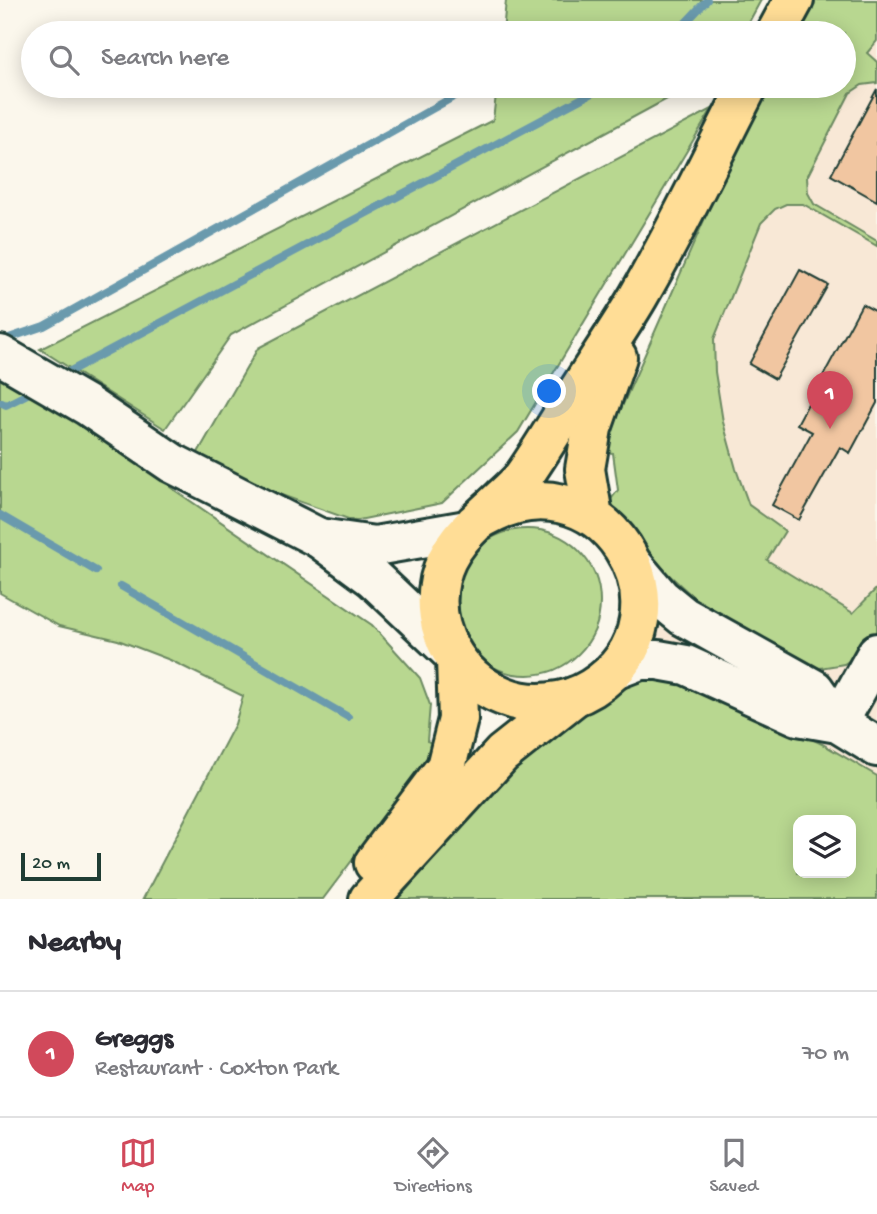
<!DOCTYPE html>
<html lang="en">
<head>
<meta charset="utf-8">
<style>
  :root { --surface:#fff; --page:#f2f2f3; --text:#2b2b33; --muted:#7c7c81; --line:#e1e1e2; --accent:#d1495b }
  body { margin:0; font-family:"Gochi Hand",sans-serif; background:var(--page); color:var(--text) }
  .controls { position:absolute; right:21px; bottom:21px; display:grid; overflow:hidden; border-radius:14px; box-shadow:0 4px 18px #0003 }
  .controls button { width:63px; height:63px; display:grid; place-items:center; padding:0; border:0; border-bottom:2px solid var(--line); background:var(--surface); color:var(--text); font:35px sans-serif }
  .scale { position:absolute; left:21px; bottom:18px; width:80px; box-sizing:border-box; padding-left:7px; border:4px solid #1f3d34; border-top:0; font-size:19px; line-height:24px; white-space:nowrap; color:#1f3d34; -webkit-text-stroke:5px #fbf7ec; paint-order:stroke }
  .you { position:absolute; left:550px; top:392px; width:24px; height:24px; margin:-18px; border:5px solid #fff; border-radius:50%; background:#1a73e8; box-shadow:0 0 0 10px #1a73e833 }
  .badge { display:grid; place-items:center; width:46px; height:46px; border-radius:50%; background:var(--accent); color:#fff; font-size:23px; font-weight:700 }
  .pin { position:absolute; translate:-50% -58px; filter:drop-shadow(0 2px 4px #0008) }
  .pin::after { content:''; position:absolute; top:37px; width:24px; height:21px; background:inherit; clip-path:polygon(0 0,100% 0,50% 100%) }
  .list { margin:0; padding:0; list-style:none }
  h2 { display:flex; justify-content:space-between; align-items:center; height:91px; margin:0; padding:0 28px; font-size:30px }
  h2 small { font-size:23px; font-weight:400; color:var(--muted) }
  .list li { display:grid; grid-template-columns:46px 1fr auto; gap:21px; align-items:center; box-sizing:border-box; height:126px; padding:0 28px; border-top:2px solid var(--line) }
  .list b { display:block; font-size:26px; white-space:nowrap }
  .list p { margin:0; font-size:23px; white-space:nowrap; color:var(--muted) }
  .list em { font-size:23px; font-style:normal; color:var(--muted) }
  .icon { flex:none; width:38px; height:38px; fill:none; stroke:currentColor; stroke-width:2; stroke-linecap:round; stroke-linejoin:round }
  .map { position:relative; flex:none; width:877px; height:899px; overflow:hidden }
  .search { position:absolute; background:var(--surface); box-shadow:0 4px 18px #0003; left:21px; right:21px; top:21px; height:77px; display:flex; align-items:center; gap:18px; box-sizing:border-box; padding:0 24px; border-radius:38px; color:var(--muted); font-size:26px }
  .sheet { height:217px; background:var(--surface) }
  nav { display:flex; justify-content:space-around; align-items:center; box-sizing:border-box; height:98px; border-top:2px solid var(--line); background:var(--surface); font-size:19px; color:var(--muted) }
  nav a { display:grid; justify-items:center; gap:4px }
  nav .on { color:var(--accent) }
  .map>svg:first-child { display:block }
  .built { fill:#f8e8d6; fill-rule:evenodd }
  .green { fill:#b8d790; stroke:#6c8a62; stroke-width:2; fill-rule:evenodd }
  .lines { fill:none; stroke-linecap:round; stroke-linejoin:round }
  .stream { stroke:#6b9aad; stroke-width:8 }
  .building { fill:#f1c6a1; stroke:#1f3d34; stroke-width:2 }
  .minor-casing { stroke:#1f3d34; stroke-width:44 }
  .highway-casing { stroke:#1f3d34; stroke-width:44 }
  .minor { stroke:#fbf7ec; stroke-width:38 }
  .highway { stroke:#ffdd96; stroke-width:38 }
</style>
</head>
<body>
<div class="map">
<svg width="877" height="899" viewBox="0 0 877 899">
  <rect width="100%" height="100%" fill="#fbf7ec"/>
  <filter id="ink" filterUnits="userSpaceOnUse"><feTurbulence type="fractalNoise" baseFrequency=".0143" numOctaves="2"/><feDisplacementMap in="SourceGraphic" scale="14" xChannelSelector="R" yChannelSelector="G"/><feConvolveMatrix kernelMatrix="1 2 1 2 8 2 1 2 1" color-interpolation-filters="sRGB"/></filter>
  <g filter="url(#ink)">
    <path class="built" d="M877,0v899h-479l233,-221 54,-113 -67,-75 -5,-37 -11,-1 242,-366v-53zM798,820h53v53h-53z"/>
    <g class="green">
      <polygon points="506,0 761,0 743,33 503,33"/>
      <polygon points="810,0 877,0 877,41 867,53 877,62 877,83 862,85 850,93 807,177 808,193 814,204 877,241 877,246 803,204 786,204 775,209 761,223 714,339 715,372 723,422 736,469 749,505 785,531 767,560 853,613 877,588 877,631 866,650 844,664 820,668 799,664 701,604 643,551 606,506 618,490 613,453 602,452 763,86 844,86 844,33 792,33"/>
      <polygon points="497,86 691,86 231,335 165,429 40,349 493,120"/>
      <polygon points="712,109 518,432 442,503 354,521 192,463 258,348"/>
      <polygon points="0,355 172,463 170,487 372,625 420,678 430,705 427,741 436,744 432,754 323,899 143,899 235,724 243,696 170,660 118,640 59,626 0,593"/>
      <circle cx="527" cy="602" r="73"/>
      <path d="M648,674l56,11 120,60 53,31v123h-479l108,-123 95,-77 30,-21zM798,820h53v53h-53z"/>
    </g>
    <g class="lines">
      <g class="stream">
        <polyline points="676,33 707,0"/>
        <polyline points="0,341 44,326 464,91"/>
        <polyline points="61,376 605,86"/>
        <polyline points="0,402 6,405 37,389"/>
        <polyline points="0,515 96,571"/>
        <polyline points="121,586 348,717"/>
      </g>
    </g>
    <g class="building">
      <polygon points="877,89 877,201 831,175"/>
      <polygon points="800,270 828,285 775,379 749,364"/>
      <polygon points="862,304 877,312 877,403 850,453 840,447 799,520 772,505 812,432 797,424"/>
    </g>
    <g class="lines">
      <g class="minor-casing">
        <g id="minor">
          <polyline points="0,355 88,406 172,463 319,538"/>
          <polyline points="633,565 661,598 683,616 814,689 838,723"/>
          <polyline points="451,652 373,578 319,538 375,546 467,530"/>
          <polyline points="614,670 640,660 658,660 686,665 798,716 838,723 877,747"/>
          <polyline points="838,723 877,653"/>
        </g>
      </g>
      <g class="highway-casing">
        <g id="highway">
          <polyline points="776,33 794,0"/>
          <polyline points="593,516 585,469 592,428 617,357"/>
          <path d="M475,523c125,-83 230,93 117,165 -26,16 -60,20 -89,8 -46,-18 -74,-68 -63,-117 8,-36 37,-57 62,-81 7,-7 15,-13 21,-21 21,-30 39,-62 59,-92 19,-30 39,-59 56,-88 40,-69 74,-141 110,-211"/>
          <polyline points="374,863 446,767 458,719 456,659"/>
          <polyline points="369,899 502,754 574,697"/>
        </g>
      </g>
      <use href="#minor" class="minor"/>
      <use href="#highway" class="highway"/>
    </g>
  </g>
</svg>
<div class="controls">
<button><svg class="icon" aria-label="layers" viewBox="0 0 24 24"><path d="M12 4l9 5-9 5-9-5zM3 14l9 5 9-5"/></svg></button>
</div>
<div class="scale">20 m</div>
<div class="you"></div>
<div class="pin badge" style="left:830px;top:429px">1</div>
<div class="search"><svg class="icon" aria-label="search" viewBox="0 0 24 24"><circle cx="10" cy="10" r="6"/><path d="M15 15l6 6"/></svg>Search here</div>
</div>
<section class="sheet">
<h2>Nearby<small></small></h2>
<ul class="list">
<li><span class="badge">1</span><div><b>Greggs</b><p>Restaurant · Coxton Park</p></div><em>70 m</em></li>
</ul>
</section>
<nav>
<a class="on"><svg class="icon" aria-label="map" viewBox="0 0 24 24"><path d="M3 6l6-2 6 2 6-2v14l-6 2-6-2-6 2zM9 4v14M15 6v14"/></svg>Map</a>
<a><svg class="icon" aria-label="directions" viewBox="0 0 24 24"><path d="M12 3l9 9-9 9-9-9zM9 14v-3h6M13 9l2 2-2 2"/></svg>Directions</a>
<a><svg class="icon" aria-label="saved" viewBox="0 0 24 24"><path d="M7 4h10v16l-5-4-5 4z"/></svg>Saved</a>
</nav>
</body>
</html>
